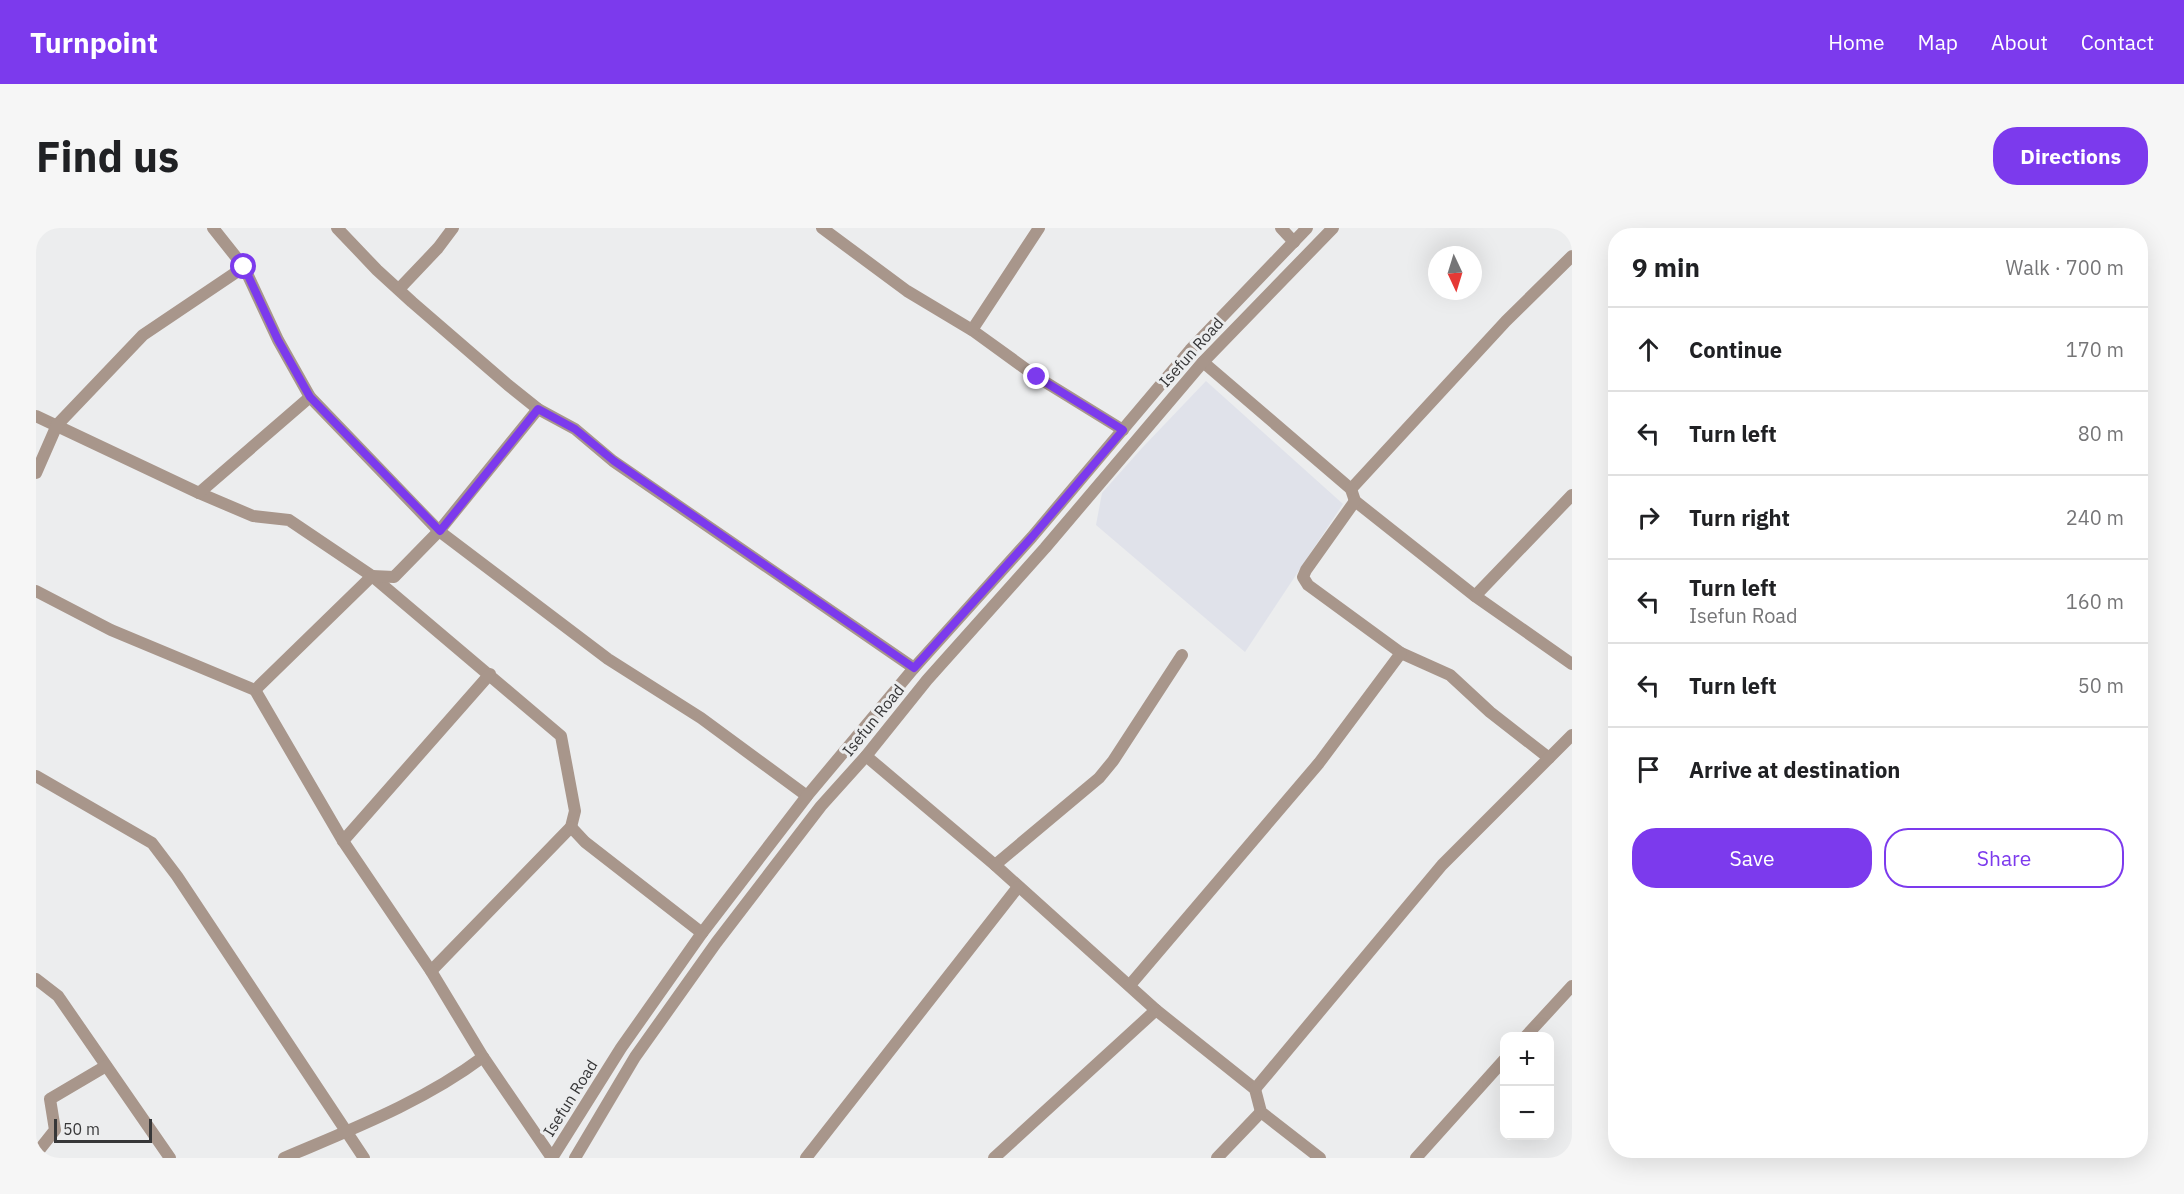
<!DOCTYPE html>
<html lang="en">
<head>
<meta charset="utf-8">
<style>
  :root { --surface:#fff; --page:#f6f6f6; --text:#202124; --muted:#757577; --line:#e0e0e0; --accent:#7c3aed }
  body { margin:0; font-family:"IBM Plex Sans",sans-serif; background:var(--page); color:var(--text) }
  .controls { position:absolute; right:18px; bottom:18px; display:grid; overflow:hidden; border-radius:12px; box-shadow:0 6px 24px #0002 }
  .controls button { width:54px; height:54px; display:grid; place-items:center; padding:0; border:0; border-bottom:2px solid var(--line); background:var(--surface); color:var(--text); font:30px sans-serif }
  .compass { position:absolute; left:1392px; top:18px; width:54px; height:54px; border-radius:50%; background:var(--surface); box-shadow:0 6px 24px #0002; rotate:176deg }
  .scale { position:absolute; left:18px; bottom:15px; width:98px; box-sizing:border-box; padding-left:6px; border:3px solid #373738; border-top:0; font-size:16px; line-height:21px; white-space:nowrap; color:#373738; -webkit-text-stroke:4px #ecedee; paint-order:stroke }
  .stop { position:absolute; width:18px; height:18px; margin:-14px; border:4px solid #7c3aed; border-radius:50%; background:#fff }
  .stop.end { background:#7c3aed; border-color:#fff; box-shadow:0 2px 6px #0008 }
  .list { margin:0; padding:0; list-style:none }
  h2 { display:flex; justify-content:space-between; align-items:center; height:78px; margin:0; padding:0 24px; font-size:26px }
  h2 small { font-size:20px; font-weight:400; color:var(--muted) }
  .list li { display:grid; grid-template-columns:39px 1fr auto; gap:18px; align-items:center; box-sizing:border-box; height:84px; padding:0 24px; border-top:2px solid var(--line) }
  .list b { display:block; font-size:22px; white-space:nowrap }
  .list p { margin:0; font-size:20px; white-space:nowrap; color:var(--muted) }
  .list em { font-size:20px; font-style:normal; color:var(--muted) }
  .actions { display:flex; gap:12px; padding:18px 24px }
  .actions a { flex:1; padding:14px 0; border:2px solid var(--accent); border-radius:24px; text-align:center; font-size:21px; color:var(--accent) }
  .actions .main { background:var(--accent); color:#fff }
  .icon { flex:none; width:33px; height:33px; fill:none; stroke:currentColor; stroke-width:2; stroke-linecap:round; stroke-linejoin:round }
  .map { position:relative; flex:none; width:1536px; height:930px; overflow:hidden; border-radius:24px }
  header { display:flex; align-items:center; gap:36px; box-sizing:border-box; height:84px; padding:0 30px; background:var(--accent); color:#fff }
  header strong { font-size:28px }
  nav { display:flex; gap:33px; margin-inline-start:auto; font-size:21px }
  .intro { display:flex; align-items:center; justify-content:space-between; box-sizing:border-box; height:144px; padding:0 36px }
  h1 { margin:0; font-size:42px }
  .button { padding:15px 27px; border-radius:24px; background:var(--accent); color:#fff; font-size:21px; font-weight:700 }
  main { display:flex; gap:36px; padding:0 36px }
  aside { flex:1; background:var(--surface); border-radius:24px; box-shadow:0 6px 24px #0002 }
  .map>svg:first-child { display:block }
  .built { fill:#e0e2ea }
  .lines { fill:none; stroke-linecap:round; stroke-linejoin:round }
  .minor { stroke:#a8968b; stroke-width:12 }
  .tertiary { stroke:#a8968b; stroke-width:12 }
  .route { stroke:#7c3aed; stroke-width:8 }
  .labels { text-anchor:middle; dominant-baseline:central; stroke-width:6; stroke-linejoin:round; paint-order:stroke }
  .street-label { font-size:16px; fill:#373738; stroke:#ecedee }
</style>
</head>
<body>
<header>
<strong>Turnpoint</strong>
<nav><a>Home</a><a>Map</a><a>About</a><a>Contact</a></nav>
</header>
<div class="intro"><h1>Find us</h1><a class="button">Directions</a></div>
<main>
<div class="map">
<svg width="1536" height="930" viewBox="0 0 1536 930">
  <rect width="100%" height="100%" fill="#ecedee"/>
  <polygon class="built" points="1170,153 1307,276 1209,424 1060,297 1066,265 1106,220"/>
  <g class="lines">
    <g class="minor">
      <polyline points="177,0 208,39 242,112 274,169 403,303 572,431 665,490 771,568"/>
      <polyline points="301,0 341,42 376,74 472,157 502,181 539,201 577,233 878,440"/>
      <polyline points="786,0 871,63 936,102 1001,149 1087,202"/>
      <polyline points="1245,0 1258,14"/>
      <polyline points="363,61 402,20 417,0"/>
      <polyline points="936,102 1003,0"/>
      <polyline points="1167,134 1315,261 1319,273 1439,368 1536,436"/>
      <polyline points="0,188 163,265 217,288 253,292 336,348 525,508 539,583 535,599 395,743"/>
      <polyline points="0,245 21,197 107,107 208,39"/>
      <polyline points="1315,261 1470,93 1536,28"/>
      <polyline points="163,265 274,169"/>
      <polyline points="1319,273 1270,342 1267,349 1272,357 1365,425 1414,447 1454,484 1513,530"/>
      <polyline points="0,363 75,402 219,462 307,613 395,743 447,829 516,930"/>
      <polyline points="1439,368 1536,267"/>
      <polyline points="219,462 336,348 358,349 403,303 502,181"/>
      <polyline points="830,528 959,637 1120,782 1219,861 1225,884 1284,930"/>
      <polyline points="0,548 116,615 141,648 328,930"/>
      <polyline points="535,599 549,614 666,705"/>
      <polyline points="307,613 454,446"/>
      <polyline points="959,637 1063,550 1077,533 1146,427"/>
      <polyline points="0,751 22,768 134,930"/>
      <polyline points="1094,757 1283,535 1365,425"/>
      <polyline points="1490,808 1536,758"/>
      <polyline points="1219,861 1406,637 1536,507"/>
      <polyline points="0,926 19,902 14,871 70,838"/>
      <path d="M248,930c68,-29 139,-56 199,-101"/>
      <polyline points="770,930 982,659"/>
      <polyline points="958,930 1120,782"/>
      <polyline points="1181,930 1225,884"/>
      <polyline points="1380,930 1468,832"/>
    </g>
    <g class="tertiary">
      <polyline points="516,930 585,820 666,705 771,568 878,440 996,309 1154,122 1271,0"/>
      <polyline points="539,930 599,829 680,715 785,578 830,528 891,452 1009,320 1167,134 1297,0"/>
    </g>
  </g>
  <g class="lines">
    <polyline class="route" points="208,39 242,112 274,169 404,303 502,181 539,201 578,233 878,440 996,309 1087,202 1001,149"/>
  </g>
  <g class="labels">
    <g class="street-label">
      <text transform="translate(1155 124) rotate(-48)">Isefun Road</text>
      <text transform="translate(837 492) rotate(-51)">Isefun Road</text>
      <text transform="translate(534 870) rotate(-58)">Isefun Road</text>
    </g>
  </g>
</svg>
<div class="controls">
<button>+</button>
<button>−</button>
</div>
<svg class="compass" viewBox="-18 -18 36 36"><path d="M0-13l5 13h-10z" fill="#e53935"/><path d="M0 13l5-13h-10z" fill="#757577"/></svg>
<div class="scale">50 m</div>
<div class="stop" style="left:208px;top:39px"></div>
<div class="stop end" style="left:1001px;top:149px"></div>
</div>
<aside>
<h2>9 min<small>Walk · 700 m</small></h2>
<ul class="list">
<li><svg class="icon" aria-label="ahead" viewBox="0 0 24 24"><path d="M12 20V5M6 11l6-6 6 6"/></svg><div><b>Continue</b></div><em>170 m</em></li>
<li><svg class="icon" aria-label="left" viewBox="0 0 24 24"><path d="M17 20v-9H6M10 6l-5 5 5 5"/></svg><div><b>Turn left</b></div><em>80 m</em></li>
<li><svg class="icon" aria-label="right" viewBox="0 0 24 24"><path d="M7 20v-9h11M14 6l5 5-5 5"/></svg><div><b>Turn right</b></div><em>240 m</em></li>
<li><svg class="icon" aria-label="left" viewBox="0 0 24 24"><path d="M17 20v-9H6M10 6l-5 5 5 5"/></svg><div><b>Turn left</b><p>Isefun Road</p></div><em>160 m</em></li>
<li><svg class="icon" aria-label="left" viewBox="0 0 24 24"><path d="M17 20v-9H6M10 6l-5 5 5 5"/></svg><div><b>Turn left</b></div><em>50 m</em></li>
<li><svg class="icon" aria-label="arrive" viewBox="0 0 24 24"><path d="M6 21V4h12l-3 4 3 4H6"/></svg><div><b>Arrive at destination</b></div></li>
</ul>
<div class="actions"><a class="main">Save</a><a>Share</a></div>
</aside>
</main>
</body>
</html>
